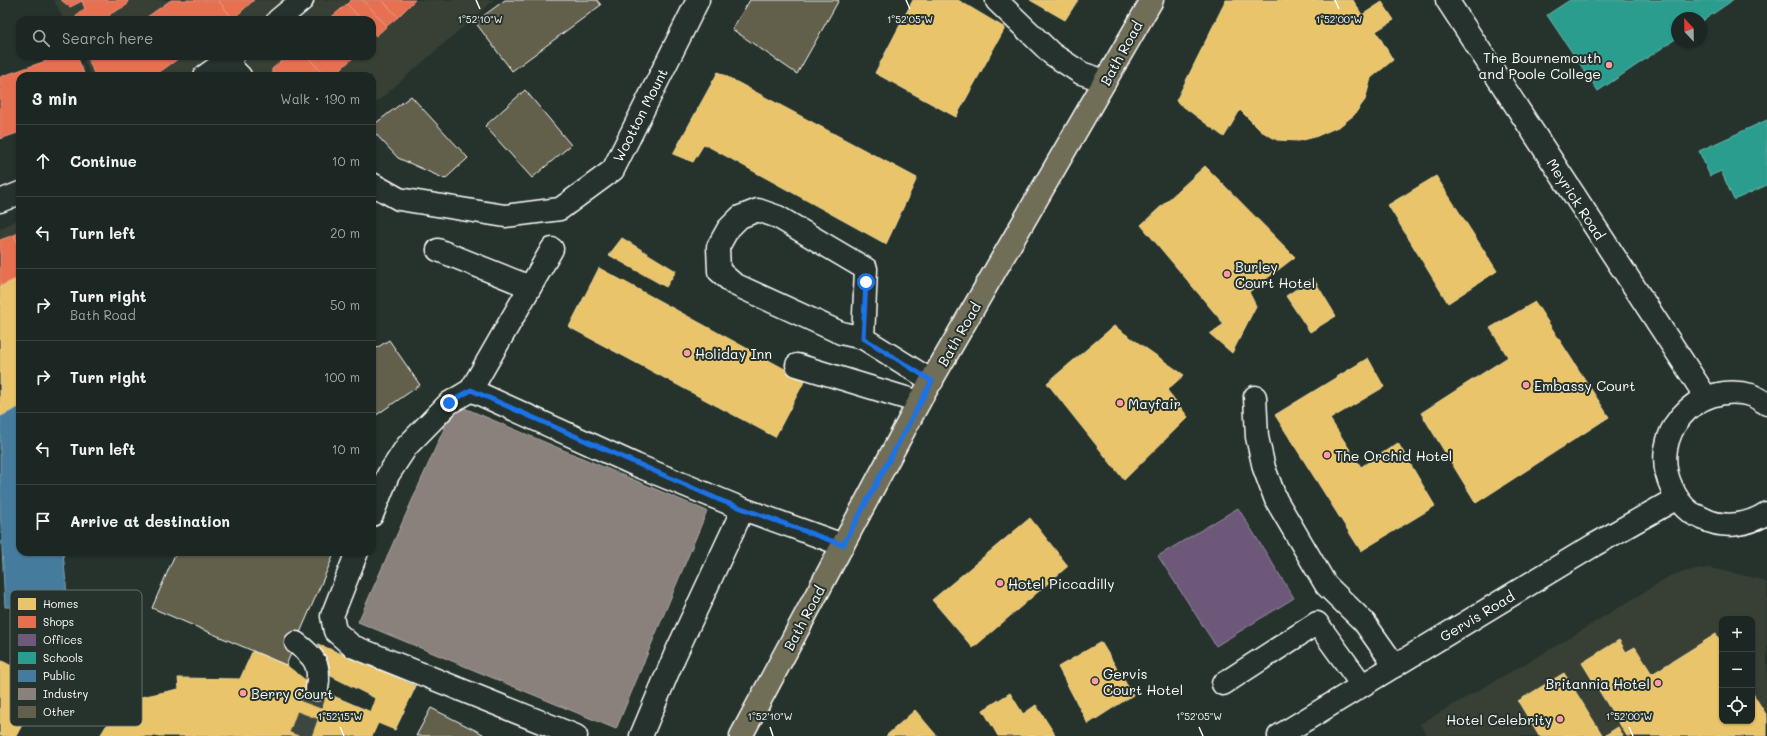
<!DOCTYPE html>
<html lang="en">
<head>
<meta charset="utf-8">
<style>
  :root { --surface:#1c2622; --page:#252e2a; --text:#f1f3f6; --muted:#a0a5a5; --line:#3a4340 }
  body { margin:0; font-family:Mali,sans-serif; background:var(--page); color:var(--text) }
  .controls { position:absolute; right:12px; bottom:12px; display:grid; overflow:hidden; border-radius:8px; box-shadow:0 1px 3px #0004 }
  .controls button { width:36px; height:36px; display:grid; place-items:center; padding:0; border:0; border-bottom:1px solid var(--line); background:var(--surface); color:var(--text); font:20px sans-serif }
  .compass { position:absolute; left:1671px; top:12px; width:36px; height:36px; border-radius:50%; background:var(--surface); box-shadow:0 1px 3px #0004; rotate:338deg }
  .stop { position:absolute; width:12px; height:12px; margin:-9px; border:3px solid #1a73e8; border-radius:50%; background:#fff }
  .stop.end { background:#1a73e8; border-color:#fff; box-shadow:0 1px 4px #0008 }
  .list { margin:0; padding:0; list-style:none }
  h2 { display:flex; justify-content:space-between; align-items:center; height:52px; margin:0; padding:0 16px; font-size:17px }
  h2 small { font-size:13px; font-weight:400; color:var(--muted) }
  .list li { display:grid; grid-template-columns:26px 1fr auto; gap:12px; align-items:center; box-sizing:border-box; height:72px; padding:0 16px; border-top:1px solid var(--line) }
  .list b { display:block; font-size:15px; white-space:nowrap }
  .list p { margin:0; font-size:13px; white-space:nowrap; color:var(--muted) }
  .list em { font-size:13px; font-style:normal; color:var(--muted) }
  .icon { flex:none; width:22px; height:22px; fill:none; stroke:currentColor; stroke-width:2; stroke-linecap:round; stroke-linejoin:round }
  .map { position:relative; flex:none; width:1767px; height:736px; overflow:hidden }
  .search { position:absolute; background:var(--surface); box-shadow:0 1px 3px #0004; left:16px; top:16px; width:360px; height:44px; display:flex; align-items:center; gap:10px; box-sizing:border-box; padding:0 14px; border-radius:12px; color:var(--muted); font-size:15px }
  .panel { position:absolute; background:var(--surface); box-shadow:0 1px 3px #0004; left:16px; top:72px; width:360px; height:484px; border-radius:12px }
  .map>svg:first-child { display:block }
  .built { fill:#384036; fill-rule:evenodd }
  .homes { fill:#e9c46a; stroke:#f0d697 }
  .shops { fill:#e76f51; stroke:#ee9a85 }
  .offices { fill:#6d597a; stroke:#998ba2 }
  .schools { fill:#2a9d8f; stroke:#6abab1 }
  .public { fill:#457b9d; stroke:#7da3ba }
  .industry { fill:#8a817c; stroke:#ada7a3 }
  .building { fill:#625f4c; stroke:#fff }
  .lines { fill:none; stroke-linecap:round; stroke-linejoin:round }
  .minor-tunnel { stroke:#3c4742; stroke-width:22; stroke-dasharray:22 11; stroke-linecap:butt }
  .minor-casing { stroke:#fff; stroke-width:25 }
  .major-casing { stroke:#fff; stroke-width:25 }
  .minor { stroke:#26332d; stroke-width:22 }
  .major { stroke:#716e59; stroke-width:22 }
  .route { stroke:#1a73e8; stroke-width:5 }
  .ticks { fill:none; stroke:#fff; stroke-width:1.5 }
  .poi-dot { fill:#ff9aa2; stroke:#26332d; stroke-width:1.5 }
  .labels { text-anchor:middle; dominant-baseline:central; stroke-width:4; stroke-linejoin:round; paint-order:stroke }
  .street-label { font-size:14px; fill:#fff; stroke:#26332d }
  .poi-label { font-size:14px; fill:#fff; stroke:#26332d; text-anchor:start }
  .key { fill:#26332d; stroke:#67706c; stroke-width:1 }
  .key-label { font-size:11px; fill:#fff }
  .ticks-label { font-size:10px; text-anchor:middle; fill:#fff; stroke:#26332d; stroke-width:4; stroke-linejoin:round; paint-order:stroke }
</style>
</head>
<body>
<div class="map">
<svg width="1767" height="736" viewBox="0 0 1767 736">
  <rect width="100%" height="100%" fill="#26332d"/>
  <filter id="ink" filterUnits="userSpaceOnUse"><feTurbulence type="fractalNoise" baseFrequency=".025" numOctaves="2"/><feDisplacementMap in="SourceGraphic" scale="8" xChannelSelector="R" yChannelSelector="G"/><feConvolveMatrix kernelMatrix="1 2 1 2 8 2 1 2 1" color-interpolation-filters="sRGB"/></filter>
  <g filter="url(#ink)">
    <g class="built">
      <polygon points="54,0 494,0 372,106 372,76 91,76 82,56 372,56 372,20 64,20"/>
      <polygon points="20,218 20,277 0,286 0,229"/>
      <path d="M1709,568l24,5 26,6 8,4v153h-340l-7,-12 141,-81 109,-67 17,-5zM1722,619h30v102h-30z"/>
    </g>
    <g class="homes">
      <polygon points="913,0 958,0 1005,28 956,117 875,73"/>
      <polygon points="1030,0 1078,0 1065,20"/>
      <polygon points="1226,0 1353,0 1362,15 1382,2 1394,20 1376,31 1393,60 1371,78 1365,100 1354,115 1340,126 1315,137 1299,141 1277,140 1261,131 1240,110 1224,137 1176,101"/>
      <polygon points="718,72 917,178 886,244 704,144 693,162 673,154"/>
      <polygon points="1205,166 1295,257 1249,292 1256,306 1232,353 1210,334 1224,324 1141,225"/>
      <polygon points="1436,176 1497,271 1448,303 1388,205"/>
      <polygon points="622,238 676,271 666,287 609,255"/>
      <polygon points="599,268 805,380 775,437 569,327"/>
      <polygon points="20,277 20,407 0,417 0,286"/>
      <polygon points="1313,278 1336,316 1310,332 1286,296"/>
      <polygon points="1535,302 1609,417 1476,503 1421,413 1508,357 1490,328"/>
      <polygon points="1114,326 1184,375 1167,390 1188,417 1124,480 1047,383"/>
      <polygon points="1368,358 1384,387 1330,419 1361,467 1398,443 1435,506 1361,551 1275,415"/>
      <polygon points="1030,518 1068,566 973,648 932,600"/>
      <polygon points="1716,634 1722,644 1722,721 1752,721 1752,692 1767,716 1767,736 1627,736 1582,663 1619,640 1626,652 1635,647 1652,674"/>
      <polygon points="1101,642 1133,695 1088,724 1058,667"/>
      <polygon points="318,644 416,686 395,730 378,723 372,736 100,736 106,726 141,697 179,689 178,678 240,679 253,650 286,665 317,689 371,712 375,698 331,676 328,660"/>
      <polygon points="0,660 45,683 16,736 0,736"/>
      <polygon points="1564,673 1603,736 1539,736 1518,701"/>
      <polygon points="1010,693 1023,714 1036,705 1056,736 998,736 983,710"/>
      <polygon points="915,710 937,736 886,736"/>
      <polygon points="1618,727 1623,736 1604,736"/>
    </g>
    <g class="shops">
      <polygon points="61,0 128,0 127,5 110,14 109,20 77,20 76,17 79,12 85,9 82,1 70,7"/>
      <polygon points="171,0 218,0 233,19 143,20"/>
      <polygon points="218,0 254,0 233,19"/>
      <polygon points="351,0 363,0 387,26 376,36 372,31 372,20 362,20 347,4"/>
      <polygon points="363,0 382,0 398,17 387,26"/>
      <polygon points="382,0 415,0 398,17"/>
      <polygon points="347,4 362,20 328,20"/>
      <polygon points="60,56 77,56 85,76 20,76 20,132 0,139 0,77"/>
      <polygon points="87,56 182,56 154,76 95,76"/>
      <polygon points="287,56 307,56 325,76 272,76 272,69"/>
      <polygon points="307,56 355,56 333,76 325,76"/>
      <polygon points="20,232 20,250 14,235"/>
      <polygon points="14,235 20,250 20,277 0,286 0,240"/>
    </g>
    <polygon class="offices" points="1238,508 1294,598 1216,646 1158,556"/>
    <g class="schools">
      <polygon points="1570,0 1733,0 1701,22 1701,18 1677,18 1677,38 1598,91 1547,15"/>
      <polygon points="1767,120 1767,185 1734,200 1721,171 1710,176 1699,151"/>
    </g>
    <polygon class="public" points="20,407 20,552 63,552 68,607 5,607 0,507 0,417"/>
    <polygon class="industry" points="455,404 707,511 616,729 358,622"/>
    <g class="building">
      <polygon points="505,0 597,0 601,5 512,71 475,22"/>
      <polygon points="750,0 839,0 797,74 732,29"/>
      <polygon points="525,90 571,145 532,178 485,126"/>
      <polygon points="411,96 468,158 445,179 398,158 372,130 372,126"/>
      <polygon points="389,340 420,385 372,418 372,351"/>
      <polygon points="176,552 335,552 286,665 152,608"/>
      <polygon points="431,708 483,734 482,736 416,736"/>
    </g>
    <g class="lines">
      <polyline class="minor-tunnel" points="300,736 317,689"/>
      <g class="minor-casing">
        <g id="minor">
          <polyline points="1447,0 1706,397"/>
          <polyline points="997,1 1052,54 1081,73 1105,81"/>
          <polyline points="278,20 302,0"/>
          <polyline points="226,62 240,76"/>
          <polyline points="205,76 233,56"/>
          <polyline points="372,184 399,199 505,216 560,209 613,170 698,0"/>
          <polyline points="0,201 20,193"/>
          <polyline points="438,250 530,287"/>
          <polyline points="863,338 841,333 734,284 719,271 718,247 728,229 740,217 758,210 778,217 866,269 863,338 932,381"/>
          <polyline points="797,365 919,402"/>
          <polyline points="471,390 552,249"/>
          <polyline points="1255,397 1257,437 1264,468 1276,500 1326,585 1364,622 1395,666"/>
          <path d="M1767,404c-5,-3 -11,-7 -16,-9 -56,-15 -104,41 -79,93 4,9 10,18 18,24 4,3 9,4 14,7 20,10 45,6 63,-6"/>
          <polyline points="372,515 388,475 407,446 449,403 471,390 636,465 743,509"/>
          <polyline points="357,552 332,616 335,631 352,646 576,736"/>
          <path d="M296,643c19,14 25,22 21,46"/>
          <polyline points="1223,684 1317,623 1362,685"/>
          <polyline points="641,736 675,655 743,509 843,545"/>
          <polyline points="1279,736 1594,545 1677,498"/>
        </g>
      </g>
      <g class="major-casing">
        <polyline id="major" points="741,736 919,402 1152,0"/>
      </g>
      <use href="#minor" class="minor"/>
      <use href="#major" class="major"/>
    </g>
  </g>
  <g class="lines" filter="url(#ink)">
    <polyline class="route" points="449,403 471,390 722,501 843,545 932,381 863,338 866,282"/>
  </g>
  <path class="ticks" d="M476,0l4,9M906,0l4,9M1335,0l4,9M340,727l4,9M770,727l3,9M1199,727l4,9M1629,727l4,9"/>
  <g class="poi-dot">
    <circle cx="1609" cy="65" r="4"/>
    <circle cx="1227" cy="274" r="4"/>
    <circle cx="687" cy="353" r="4"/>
    <circle cx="1526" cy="385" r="4"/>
    <circle cx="1120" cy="403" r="4"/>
    <circle cx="1327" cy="455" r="4"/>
    <circle cx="1000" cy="583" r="4"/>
    <circle cx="1095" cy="681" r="4"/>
    <circle cx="1658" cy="683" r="4"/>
    <circle cx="243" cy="693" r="4"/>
    <circle cx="1560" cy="719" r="4"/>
  </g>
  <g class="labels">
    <g class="street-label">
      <text transform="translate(1121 53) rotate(-61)">Bath Road</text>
      <text transform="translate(640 115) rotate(-63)">Wootton Mount</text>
      <text transform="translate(1576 199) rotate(57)">Meyrick Road</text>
      <text transform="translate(959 334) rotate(-60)">Bath Road</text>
      <text transform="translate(1477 616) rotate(-31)">Gervis Road</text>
      <text transform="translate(804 618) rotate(-62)">Bath Road</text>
    </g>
    <g class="poi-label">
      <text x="1601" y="57" text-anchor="end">The Bournemouth<tspan x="1601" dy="16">and Poole College</tspan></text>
      <text x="1235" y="266">Burley<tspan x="1235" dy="16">Court Hotel</tspan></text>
      <text x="695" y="353">Holiday Inn</text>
      <text x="1534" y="385">Embassy Court</text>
      <text x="1128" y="403">Mayfair</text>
      <text x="1335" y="455">The Orchid Hotel</text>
      <text x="1008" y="583">Hotel Piccadilly</text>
      <text x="1103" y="673">Gervis<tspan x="1103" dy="16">Court Hotel</tspan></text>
      <text x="1650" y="683" text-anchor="end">Britannia Hotel</text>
      <text x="251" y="693">Berry Court</text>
      <text x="1552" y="719" text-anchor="end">Hotel Celebrity</text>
    </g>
  </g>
  <rect x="10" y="590" width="132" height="136" rx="6" class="key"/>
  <rect x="18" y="598" width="18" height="12" fill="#e9c46a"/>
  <rect x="18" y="616" width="18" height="12" fill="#e76f51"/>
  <rect x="18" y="634" width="18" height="12" fill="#6d597a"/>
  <rect x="18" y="652" width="18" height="12" fill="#2a9d8f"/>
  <rect x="18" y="670" width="18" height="12" fill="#457b9d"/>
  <rect x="18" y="688" width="18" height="12" fill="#8a817c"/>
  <rect x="18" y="706" width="18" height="12" fill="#625f4c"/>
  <g class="key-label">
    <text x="43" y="608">Homes</text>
    <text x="43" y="626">Shops</text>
    <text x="43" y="644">Offices</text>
    <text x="43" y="662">Schools</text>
    <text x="43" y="680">Public</text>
    <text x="43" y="698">Industry</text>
    <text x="43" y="716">Other</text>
  </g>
  <g class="ticks-label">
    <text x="480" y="23">1°52'10"W</text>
    <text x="910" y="23">1°52'05"W</text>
    <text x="1339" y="23">1°52'00"W</text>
    <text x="340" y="720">1°52'15"W</text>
    <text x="770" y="720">1°52'10"W</text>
    <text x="1199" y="720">1°52'05"W</text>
    <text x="1629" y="720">1°52'00"W</text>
  </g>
</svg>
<div class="controls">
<button>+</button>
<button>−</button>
<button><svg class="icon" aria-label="locate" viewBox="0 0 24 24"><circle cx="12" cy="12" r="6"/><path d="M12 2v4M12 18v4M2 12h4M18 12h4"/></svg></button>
</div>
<svg class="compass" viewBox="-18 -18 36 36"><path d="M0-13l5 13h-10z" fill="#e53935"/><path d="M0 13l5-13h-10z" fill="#a0a5a5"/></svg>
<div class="stop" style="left:866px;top:282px"></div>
<div class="stop end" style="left:449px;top:403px"></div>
<div class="search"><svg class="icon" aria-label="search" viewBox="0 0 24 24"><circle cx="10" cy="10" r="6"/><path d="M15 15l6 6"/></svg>Search here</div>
<section class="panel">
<h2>3 min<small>Walk · 190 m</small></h2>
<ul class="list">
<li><svg class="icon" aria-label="ahead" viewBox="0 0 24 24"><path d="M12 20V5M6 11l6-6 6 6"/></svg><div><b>Continue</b></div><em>10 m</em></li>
<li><svg class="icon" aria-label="left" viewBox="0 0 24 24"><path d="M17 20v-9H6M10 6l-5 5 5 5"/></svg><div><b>Turn left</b></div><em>20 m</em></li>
<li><svg class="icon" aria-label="right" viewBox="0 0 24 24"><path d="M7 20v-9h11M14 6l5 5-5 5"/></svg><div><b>Turn right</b><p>Bath Road</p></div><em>50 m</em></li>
<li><svg class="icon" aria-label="right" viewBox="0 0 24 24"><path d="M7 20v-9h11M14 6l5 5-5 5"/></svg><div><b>Turn right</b></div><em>100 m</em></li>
<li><svg class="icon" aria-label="left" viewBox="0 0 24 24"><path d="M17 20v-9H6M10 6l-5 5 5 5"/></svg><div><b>Turn left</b></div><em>10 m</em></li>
<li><svg class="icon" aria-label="arrive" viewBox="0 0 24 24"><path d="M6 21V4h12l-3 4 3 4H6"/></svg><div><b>Arrive at destination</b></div></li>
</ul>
</section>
</div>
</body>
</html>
